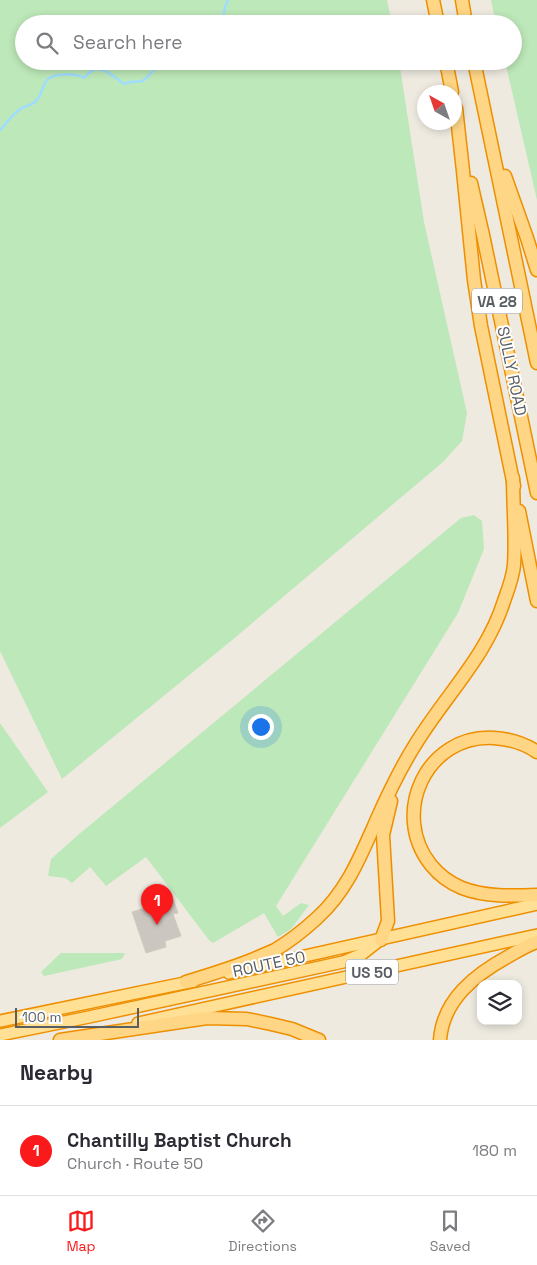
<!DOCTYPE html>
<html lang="en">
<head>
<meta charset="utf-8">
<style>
  :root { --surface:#fff; --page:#f2f2f3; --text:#2b2b33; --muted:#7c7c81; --line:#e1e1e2; --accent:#fa1a1b }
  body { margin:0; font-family:"Space Grotesk",sans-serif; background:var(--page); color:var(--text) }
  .controls { position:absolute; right:15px; bottom:15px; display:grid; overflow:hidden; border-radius:10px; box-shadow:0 2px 8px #0003 }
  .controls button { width:45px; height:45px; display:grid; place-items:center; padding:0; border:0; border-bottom:1px solid var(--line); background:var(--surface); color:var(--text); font:25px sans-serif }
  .compass { position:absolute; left:417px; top:85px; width:45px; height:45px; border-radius:50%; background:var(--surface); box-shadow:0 2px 8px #0003; rotate:320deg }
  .scale { position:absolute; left:15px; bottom:12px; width:124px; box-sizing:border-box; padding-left:5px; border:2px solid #595e63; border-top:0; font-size:14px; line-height:18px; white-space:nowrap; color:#595e63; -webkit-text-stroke:4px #fff; paint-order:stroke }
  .you { position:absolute; left:260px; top:726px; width:18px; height:18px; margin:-12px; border:4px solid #fff; border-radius:50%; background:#1a73e8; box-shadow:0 0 0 8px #1a73e833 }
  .badge { display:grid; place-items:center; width:32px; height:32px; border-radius:50%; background:var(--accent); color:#fff; font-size:16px; font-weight:700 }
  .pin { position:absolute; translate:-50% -41px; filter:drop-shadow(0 1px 2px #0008) }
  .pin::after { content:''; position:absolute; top:26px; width:18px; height:15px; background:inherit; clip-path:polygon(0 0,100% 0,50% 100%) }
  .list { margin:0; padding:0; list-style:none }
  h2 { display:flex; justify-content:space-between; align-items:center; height:65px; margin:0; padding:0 20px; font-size:21px }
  h2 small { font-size:16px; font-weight:400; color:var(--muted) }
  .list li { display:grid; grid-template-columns:32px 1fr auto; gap:15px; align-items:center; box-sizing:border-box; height:90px; padding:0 20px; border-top:1px solid var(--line) }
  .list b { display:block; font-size:19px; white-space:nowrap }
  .list p { margin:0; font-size:16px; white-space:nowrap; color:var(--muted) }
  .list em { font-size:16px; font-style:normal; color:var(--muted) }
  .icon { flex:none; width:28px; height:28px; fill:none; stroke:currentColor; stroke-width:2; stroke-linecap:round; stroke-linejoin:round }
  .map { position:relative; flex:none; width:537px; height:1040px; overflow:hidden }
  .search { position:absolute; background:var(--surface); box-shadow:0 2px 8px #0003; left:15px; right:15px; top:15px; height:55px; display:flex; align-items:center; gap:12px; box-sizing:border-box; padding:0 18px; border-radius:28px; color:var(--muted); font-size:19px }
  .sheet { height:155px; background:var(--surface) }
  nav { display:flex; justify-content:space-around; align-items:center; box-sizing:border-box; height:70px; border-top:1px solid var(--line); background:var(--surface); font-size:14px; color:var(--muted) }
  nav a { display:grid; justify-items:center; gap:2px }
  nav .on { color:var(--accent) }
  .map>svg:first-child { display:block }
  .green { fill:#bde8b9 }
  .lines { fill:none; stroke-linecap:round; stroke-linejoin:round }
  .stream { stroke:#9fddff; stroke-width:2.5 }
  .building { fill:#cbc6bf; stroke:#d3cbbe }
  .trunk-casing { stroke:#ee8f00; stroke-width:14 }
  .motorway-casing { stroke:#ee8f00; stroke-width:15 }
  .trunk { stroke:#ffe095; stroke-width:11 }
  .motorway { stroke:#ffd686; stroke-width:12 }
  .labels { text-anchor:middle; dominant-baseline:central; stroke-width:4; stroke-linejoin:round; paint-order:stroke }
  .shield { fill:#fff; stroke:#8b8e92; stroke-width:1 }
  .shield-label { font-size:15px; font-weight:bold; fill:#595e63 }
  .street-label { font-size:16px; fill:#595e63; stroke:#fff }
</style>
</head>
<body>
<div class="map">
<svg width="537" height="1040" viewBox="0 0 537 1040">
  <rect width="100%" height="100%" fill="#eeeae0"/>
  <g class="green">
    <polygon points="0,0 387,0 392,24 24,24 24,61 399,61 424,222 467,413 462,441 443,462 231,641 62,779 0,651"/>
    <polygon points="491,0 537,0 537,200 505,61 513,61 513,24 496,24"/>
    <polygon points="474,515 482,521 484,549 458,613 276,906 283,916 301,903 309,905 291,929 278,937 264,913 213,943 209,940 146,857 106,886 90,867 72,883 65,878 48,876 51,859 78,835 461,518"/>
    <polygon points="0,723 48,792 0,828"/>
    <polygon points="61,953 125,953 122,959 44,976 41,972"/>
  </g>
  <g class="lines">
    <g class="stream">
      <polyline points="222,24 225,7 228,0"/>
      <path d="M0,130c6,-6 12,-15 19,-20 5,-4 12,-4 17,-9 6,-6 6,-15 11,-21 6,-7 30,-7 37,-2 3,-3 6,-7 10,-8 10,-4 22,9 30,14 7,-4 10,-1 18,-3 5,-2 9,-9 13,-12l11,-1 22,-7"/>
    </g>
  </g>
  <polygon class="building" points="173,899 178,913 173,914 181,936 165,941 166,947 146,953 132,912"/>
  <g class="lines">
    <g class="trunk-casing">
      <g id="trunk">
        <polyline points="229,973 537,904"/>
        <polyline points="0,1021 194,981"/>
        <polyline points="138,1023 537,935"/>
        <polyline points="0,1035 89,1017 343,962 362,954 376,943"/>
      </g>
    </g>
    <g class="motorway-casing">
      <g id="motorway">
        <polyline points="433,0 438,24"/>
        <polyline points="462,0 466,24"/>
        <polyline points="446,61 452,92"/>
        <polyline points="474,61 537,363"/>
        <polyline points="456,108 463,171 474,280 481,326 514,486"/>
        <polyline points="505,176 527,238 537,270"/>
        <polyline points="471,183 483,235 537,493"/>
        <polyline points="519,511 537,601"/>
        <path d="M537,752c-13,-9 -28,-13 -43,-14 -68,-4 -104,76 -63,127 8,10 19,18 31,23 23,9 50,8 75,7"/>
        <polyline points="381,940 388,921 383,835 391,801"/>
        <path d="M186,982c23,-7 46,-14 68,-23 7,-3 14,-6 21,-9 15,-9 29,-20 42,-32 30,-27 44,-63 60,-99 11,-25 23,-50 38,-74 29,-48 72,-89 89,-144 4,-11 9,-24 10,-36 2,-28 -1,-59 -1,-87"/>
        <polyline points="60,1040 207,1018 247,1019 271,1024 292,1029 319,1040"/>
        <path d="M440,1040c3,-41 36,-66 69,-84 9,-5 18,-11 28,-14"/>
      </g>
    </g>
    <use href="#trunk" class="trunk"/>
    <use href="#motorway" class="motorway"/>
  </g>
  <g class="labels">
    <g class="shield">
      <rect x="472" y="288.5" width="50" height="25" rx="4"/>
      <rect x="346" y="959.5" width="52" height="25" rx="4"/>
    </g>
    <g class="shield-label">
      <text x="497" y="301">VA 28</text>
      <text x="372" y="972">US 50</text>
    </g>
    <g class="street-label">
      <text transform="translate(512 371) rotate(78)">SULLY ROAD</text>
      <text transform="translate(269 964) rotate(-12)">ROUTE 50</text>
    </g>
  </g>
</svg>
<div class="controls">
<button><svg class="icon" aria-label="layers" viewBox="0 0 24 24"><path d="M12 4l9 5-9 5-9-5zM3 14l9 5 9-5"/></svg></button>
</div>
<svg class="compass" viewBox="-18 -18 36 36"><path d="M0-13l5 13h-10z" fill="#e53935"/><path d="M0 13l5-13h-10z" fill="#7c7c81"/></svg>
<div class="scale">100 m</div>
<div class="you"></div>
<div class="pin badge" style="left:157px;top:925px">1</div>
<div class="search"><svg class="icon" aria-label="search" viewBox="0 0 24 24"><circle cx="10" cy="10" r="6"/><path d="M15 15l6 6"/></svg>Search here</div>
</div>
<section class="sheet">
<h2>Nearby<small></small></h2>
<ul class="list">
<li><span class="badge">1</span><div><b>Chantilly Baptist Church</b><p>Church · Route 50</p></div><em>180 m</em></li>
</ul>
</section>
<nav>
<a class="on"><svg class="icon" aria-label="map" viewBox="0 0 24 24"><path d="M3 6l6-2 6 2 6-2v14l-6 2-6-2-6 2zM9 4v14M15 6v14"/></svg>Map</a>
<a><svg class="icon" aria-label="directions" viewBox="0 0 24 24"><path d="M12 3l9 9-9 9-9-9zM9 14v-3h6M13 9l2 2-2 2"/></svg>Directions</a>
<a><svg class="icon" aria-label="saved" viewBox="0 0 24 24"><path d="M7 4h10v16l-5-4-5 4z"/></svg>Saved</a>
</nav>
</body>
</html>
